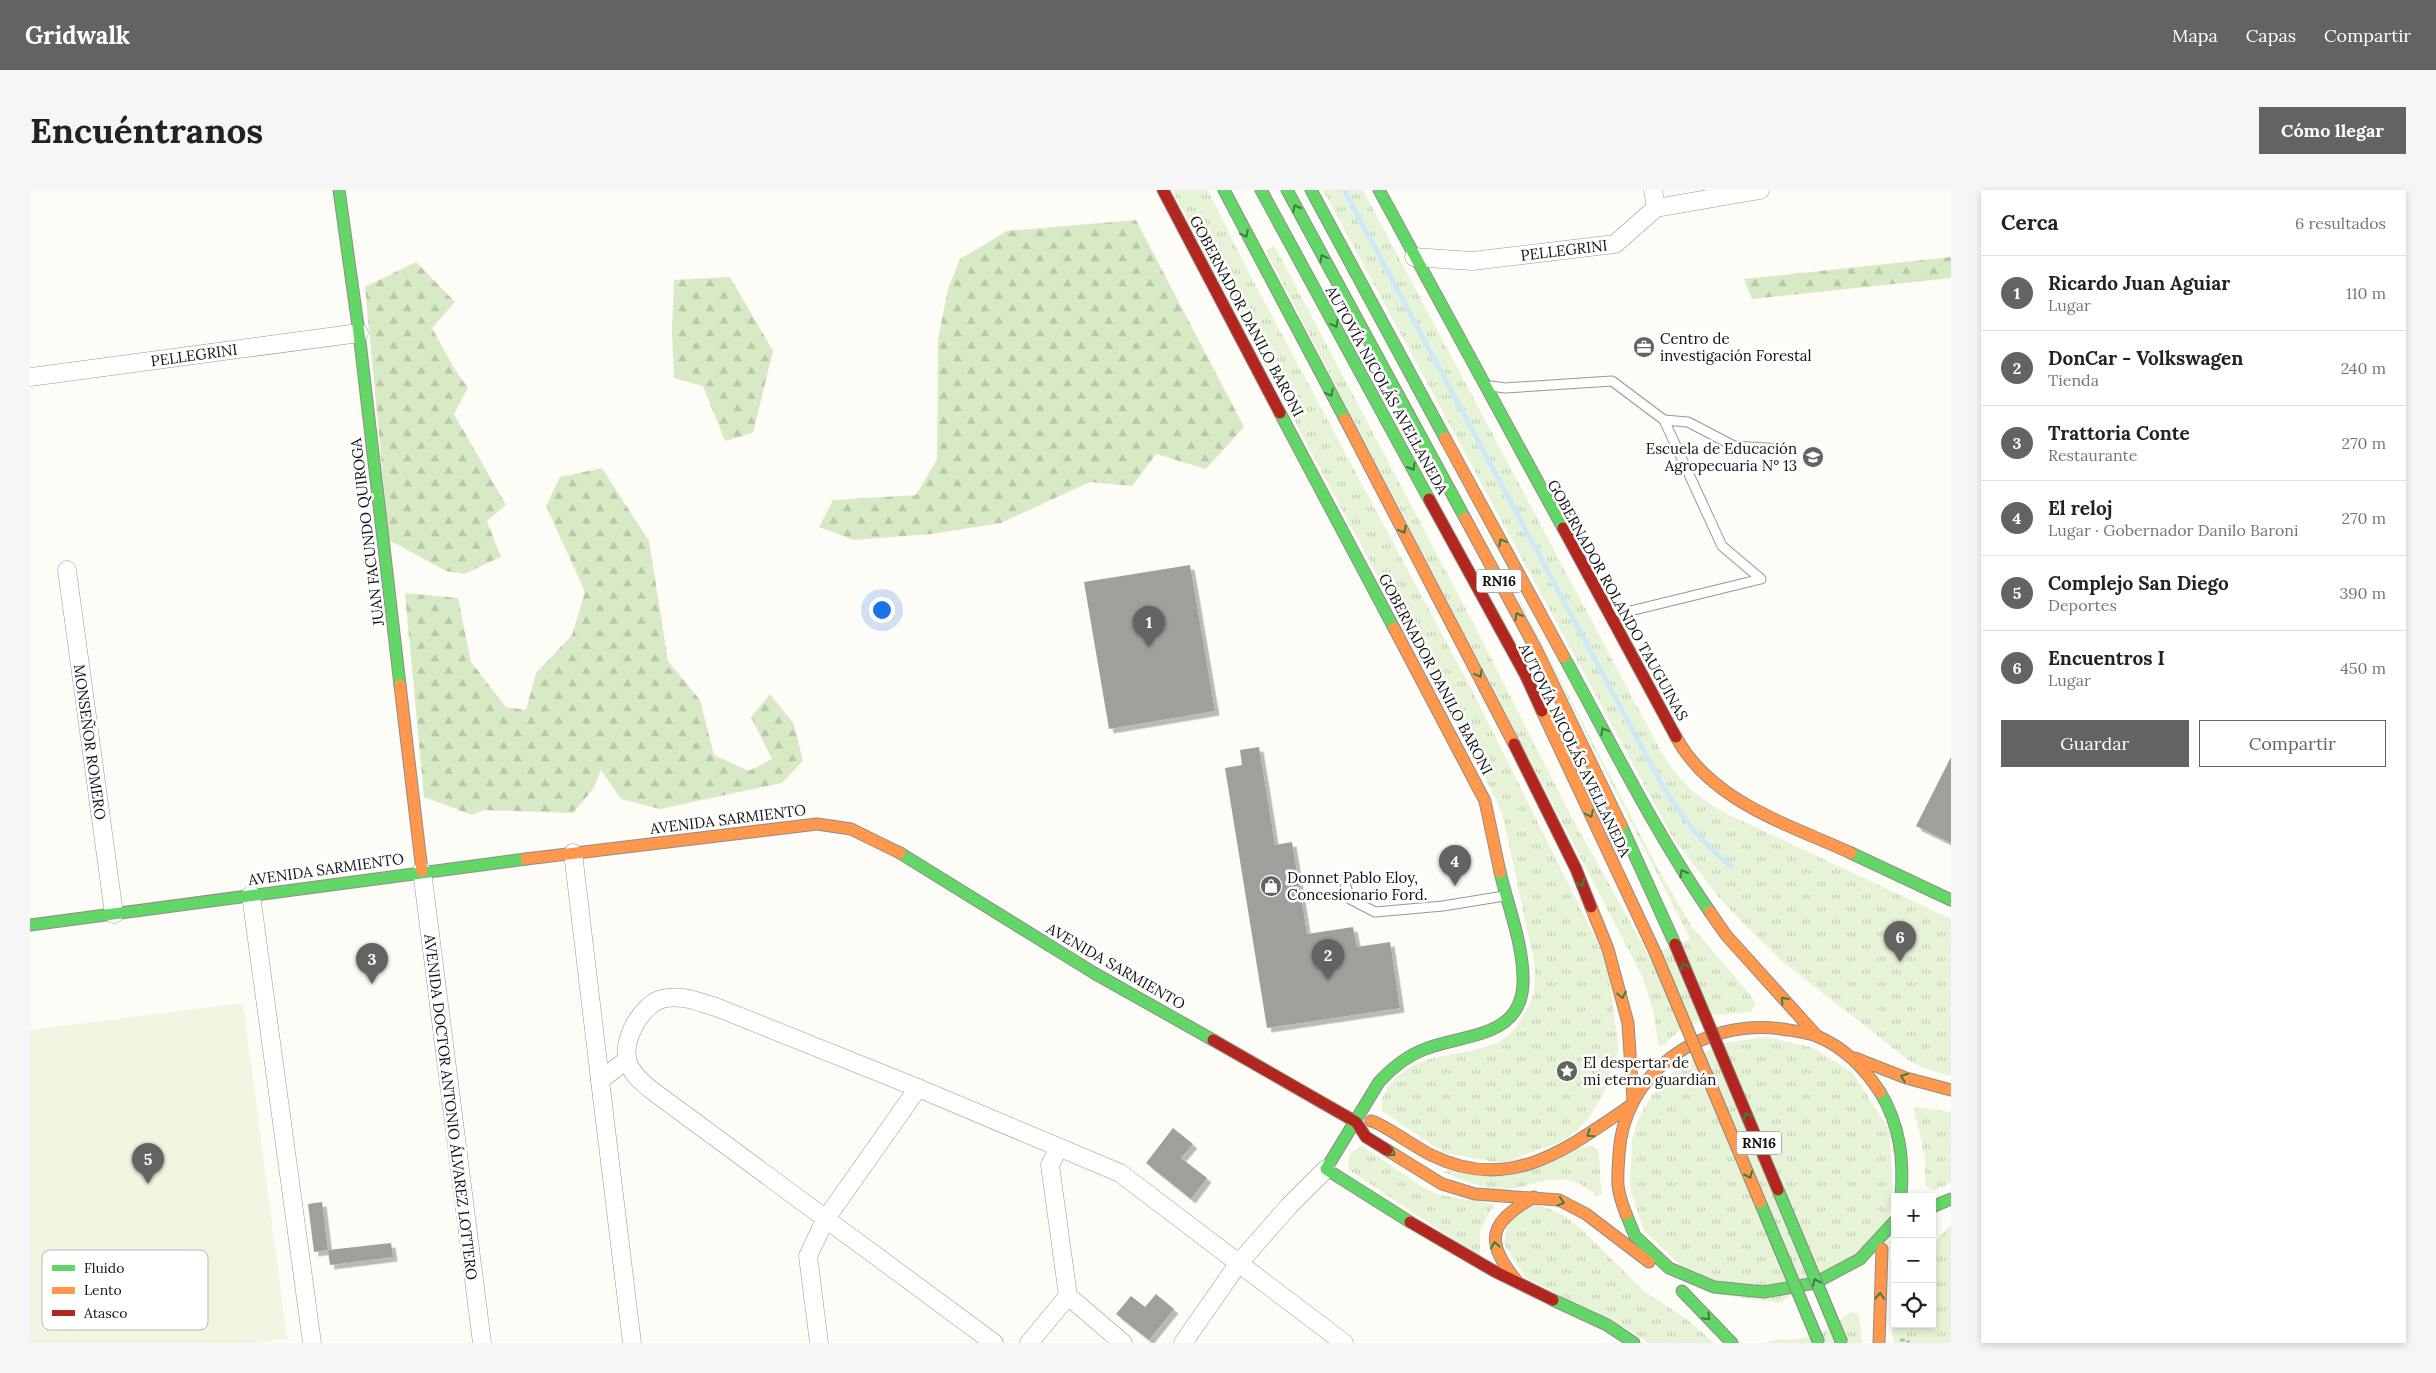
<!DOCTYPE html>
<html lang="es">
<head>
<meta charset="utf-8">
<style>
  :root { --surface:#fff; --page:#f6f6f6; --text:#222; --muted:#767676; --line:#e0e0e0; --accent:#646362 }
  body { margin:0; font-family:Lora,serif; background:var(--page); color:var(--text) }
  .controls { position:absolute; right:15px; bottom:15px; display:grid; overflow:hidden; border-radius:0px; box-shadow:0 2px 8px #0003 }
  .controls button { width:45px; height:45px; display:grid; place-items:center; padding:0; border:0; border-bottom:1px solid var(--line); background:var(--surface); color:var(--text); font:25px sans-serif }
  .you { position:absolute; left:851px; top:419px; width:18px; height:18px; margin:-12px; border:4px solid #fff; border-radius:50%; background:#1a73e8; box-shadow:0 0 0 8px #1a73e833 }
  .badge { display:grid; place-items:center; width:32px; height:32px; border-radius:50%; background:var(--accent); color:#fff; font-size:16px; font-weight:700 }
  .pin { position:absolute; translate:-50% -41px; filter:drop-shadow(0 1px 2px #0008) }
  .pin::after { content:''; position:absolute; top:26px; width:18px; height:15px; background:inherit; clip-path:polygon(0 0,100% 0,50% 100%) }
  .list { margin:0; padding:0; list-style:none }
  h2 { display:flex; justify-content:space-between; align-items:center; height:65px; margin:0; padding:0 20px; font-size:21px }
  h2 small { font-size:16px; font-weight:400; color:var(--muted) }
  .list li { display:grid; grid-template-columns:32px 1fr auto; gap:15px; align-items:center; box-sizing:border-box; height:75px; padding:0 20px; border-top:1px solid var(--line) }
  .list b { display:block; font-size:19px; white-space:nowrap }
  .list p { margin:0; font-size:16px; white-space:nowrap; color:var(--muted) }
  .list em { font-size:16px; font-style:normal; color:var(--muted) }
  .actions { display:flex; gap:10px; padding:15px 20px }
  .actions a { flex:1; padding:11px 0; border:1px solid var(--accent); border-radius:0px; text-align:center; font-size:18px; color:var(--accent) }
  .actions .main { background:var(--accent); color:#fff }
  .icon { flex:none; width:28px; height:28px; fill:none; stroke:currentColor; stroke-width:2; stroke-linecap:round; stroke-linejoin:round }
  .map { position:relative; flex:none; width:1921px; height:1153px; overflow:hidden; border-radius:0px }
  header { display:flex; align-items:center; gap:30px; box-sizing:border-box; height:70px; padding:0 25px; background:var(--accent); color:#fff }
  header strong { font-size:24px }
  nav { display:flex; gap:28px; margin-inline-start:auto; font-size:18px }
  .intro { display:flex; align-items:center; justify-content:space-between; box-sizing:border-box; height:120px; padding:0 30px }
  h1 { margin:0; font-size:35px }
  .button { padding:12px 22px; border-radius:0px; background:var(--accent); color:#fff; font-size:18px; font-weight:700 }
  main { display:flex; gap:30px; padding:0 30px }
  aside { flex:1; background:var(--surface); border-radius:0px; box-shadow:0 2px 8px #0003 }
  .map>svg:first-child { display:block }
  .grass { fill:url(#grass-tufts) }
  .forest { fill:url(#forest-firs) }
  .pitch { fill:#f0f6e1 }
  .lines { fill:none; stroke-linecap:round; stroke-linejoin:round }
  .stream { stroke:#cde8f7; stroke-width:5 }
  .building { fill:#a19f9c; filter:url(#shadow) }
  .lane-casing { stroke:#979795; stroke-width:11 }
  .street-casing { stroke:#979795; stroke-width:19 }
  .fast-casing { stroke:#8e8d8b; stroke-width:13 }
  .slow-casing { stroke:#8e8d8b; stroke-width:13 }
  .jam-casing { stroke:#8e8d8b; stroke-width:13 }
  .path { stroke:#b9b9b8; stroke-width:3; stroke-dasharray:5 2.5; stroke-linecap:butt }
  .lane { stroke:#fffffe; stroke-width:9 }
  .street { stroke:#fffffe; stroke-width:18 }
  .fast { stroke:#63d668; stroke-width:11 }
  .slow { stroke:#ff974d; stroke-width:11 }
  .jam { stroke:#b3261e; stroke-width:11 }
  .fast-bridge-casing { stroke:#858482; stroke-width:13; stroke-linecap:butt }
  .slow-bridge-casing { stroke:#858482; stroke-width:13; stroke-linecap:butt }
  .jam-bridge-casing { stroke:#858482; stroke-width:13; stroke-linecap:butt }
  .fast-bridge { stroke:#63d668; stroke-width:11 }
  .slow-bridge { stroke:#ff974d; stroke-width:11 }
  .jam-bridge { stroke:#b3261e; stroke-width:11 }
  .oneway { stroke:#3e7d41 }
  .labels { text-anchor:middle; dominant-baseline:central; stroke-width:5; stroke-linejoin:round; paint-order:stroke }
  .shield { fill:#fff; stroke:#585858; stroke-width:1 }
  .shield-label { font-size:14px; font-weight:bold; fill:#111 }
  .street-label { font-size:15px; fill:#111; stroke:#fff }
  .poi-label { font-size:15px; fill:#111; stroke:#fff; text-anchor:start }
  .key { fill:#fff; stroke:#b8b8b8; stroke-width:1 }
  .key-label { font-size:14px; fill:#111 }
</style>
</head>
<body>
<header>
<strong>Gridwalk</strong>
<nav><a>Mapa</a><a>Capas</a><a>Compartir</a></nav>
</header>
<div class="intro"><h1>Encuéntranos</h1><a class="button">Cómo llegar</a></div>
<main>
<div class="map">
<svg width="1921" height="1153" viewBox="0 0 1921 1153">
  <defs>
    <pattern id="grass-tufts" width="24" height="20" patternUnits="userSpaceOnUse" patternTransform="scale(1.25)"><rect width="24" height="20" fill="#e7f3d7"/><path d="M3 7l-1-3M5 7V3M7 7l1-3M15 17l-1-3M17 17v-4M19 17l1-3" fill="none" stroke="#c5cfb8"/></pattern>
    <pattern id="forest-firs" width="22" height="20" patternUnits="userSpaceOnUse" patternTransform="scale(1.25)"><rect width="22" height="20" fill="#d8eac5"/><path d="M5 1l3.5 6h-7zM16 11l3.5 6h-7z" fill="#b8c8a8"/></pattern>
    <filter id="shadow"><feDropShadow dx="4.5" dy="4.5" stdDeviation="0" flood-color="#0004"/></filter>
  </defs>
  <rect width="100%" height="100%" fill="#fdfcf7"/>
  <g class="grass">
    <path d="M1142,0h36l40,81 226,423 133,268 12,88 -17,47 -13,20 -12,14 -16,11 -60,21 -57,-10 -62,-42c-2,-10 1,-16 7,-24 25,-38 75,-28 111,-46 10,-5 15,-13 21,-22 14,-19 15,-34 13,-58l-31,-144 -7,-18z"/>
    <path d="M1293,0h40l295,556c18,32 35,49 67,67l226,106v157l-27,-8 -14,-7 -126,-98 -23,-22 -40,-41 -48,-62z"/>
    <polygon points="1244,55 1440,427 1540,624 1619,766 1660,749 1417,269 1628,679 1662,737 1723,808 1725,816 1721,822 1684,825 1649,841 1632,856 1628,854 1624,825 1613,788 1236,61"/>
    <polygon points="1738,847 1784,858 1823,883 1860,941 1863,1010 1856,1032 1845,1053 1749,1113 1681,1103 1614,1041 1600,997 1602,950 1609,928 1620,908 1634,890 1651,874 1693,853"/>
    <polygon points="1887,917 1921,922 1921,993 1905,1000 1895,996 1895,968 1884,919"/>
    <polygon points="1332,956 1394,998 1410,1005 1464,1014 1450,1040 1450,1067 1319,980 1318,973 1321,962"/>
    <path d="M1561,956l7,4c3,14 1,29 4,44l-5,2c-37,-34 -62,-6 -100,-6 -12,0 -42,-14 -55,-18z"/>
    <polygon points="1507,1014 1533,1025 1548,1036 1615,1102 1659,1131 1684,1153 1618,1153 1606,1144 1496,1088 1474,1054 1478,1029"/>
    <polygon points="1921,1034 1921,1153 1864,1153 1862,1144 1865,1119 1865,1134 1902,1134 1902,1055"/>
    <path d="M1820,1122l6,1 3,3 3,27h-96c10,-5 21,-3 32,-4 20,-3 37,-14 52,-27z"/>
  </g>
  <g class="forest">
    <polygon points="1106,30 1214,237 1176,279 1126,264 1102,296 1060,292 971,333 901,344 824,350 789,337 803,310 886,305 907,269 908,149 918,99 930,69 977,41"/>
    <polygon points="1921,67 1921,88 1722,109 1714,89"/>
    <polygon points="386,72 425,112 402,138 425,180 438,198 424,224 476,315 457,331 471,367 434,384 416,381 359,350 335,97"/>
    <polygon points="700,87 743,161 723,243 695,251 673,196 644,188 642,140 644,90"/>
    <polygon points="572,278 619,351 638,471 670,510 684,565 719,581 742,569 721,527 740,504 764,534 773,571 752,593 630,619 591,609 571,580 563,599 543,623 454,620 442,625 394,607 375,403 428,408 441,472 476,517 496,520 506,483 542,445 555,402 516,316 530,287"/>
  </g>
  <polygon class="pitch" points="213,813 257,1149 221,1153 0,1153 0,840"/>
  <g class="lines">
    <path class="stream" d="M1314,0l317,593c22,36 37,56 70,83"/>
  </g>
  <g class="building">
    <polygon points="1160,375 1185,521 1079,539 1054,392"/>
    <polygon points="1229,557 1245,655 1262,652 1277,744 1323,737 1327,757 1360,752 1370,818 1237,838 1195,578 1212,575 1210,560"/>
    <polygon points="1921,567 1921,653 1886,636"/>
    <polygon points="1143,938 1163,954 1151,968 1177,988 1161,1009 1116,973"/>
    <polygon points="292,1012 298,1060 284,1062 278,1014"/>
    <polygon points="361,1053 363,1067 300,1075 298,1060"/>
    <polygon points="1126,1104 1144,1119 1119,1150 1086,1124 1101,1106 1115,1117"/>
  </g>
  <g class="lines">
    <g class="lane-casing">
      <g id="lane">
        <polyline points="1461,196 1475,198 1582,191 1634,230 1692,356 1731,389 1592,423 1583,420"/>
        <polyline points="1634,230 1658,232 1704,256 1756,259"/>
        <polyline points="1314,690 1320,709 1345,722 1413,716 1474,706"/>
      </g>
    </g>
    <g class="street-casing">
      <g id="street">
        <polyline points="1623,0 1626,18"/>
        <polyline points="1384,67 1442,71 1585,54 1626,18 1730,0"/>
        <polyline points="0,187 329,143"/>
        <polyline points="37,380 84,724"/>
        <polyline points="543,663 570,890"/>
        <polyline points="392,681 452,1153"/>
        <polyline points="221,705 282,1153"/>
        <polyline points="597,870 570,890 602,1153"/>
        <polyline points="1029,958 1020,975 1038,1106 1093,1153"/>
        <polyline points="789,1153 778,1066 795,1030 888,898"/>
        <path d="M964,1153l-344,-254c-9,-8 -18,-15 -22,-27 -7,-21 13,-57 34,-63 19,-5 36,3 54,8l202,81 202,85 224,170"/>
        <polyline points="999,1153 1038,1106"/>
        <polyline points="1153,1153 1208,1074 1259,1016 1296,979"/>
      </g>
    </g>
    <g class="fast-casing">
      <g id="fast">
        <polyline points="309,0 329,143 370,495"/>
        <polyline points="1194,0 1315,229"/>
        <polyline points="1231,0 1399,309"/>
        <polyline points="1257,0 1435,328"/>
        <polyline points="1281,0 1415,248"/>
        <polyline points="1349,0 1533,338"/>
        <polyline points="1250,223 1364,438"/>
        <path d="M1534,467c47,86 91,175 146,255"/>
        <polyline points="1591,635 1645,754"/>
        <polyline points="870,663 1064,783 1183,850"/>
        <polyline points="1821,663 1921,710"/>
        <polyline points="0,735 496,669"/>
        <path d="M1850,902c20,33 24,67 21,105"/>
        <polyline points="1902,1017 1921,1009"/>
        <polyline points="1596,1024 1605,1046 1639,1078 1684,1097 1734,1102 1785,1093 1830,1069 1865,1031"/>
        <path d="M1380,1032l-84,-53 53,-87c13,-14 27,-26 46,-33 42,-16 101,-11 98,-73 -1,-35 -15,-70 -23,-104"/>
        <polyline points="1652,1101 1702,1153"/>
        <polyline points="1523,1110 1577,1135 1604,1153"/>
      </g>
    </g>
    <g class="slow-casing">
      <g id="slow">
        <polyline points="1315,229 1484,554"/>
        <polyline points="1415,248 1534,467"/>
        <polyline points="1435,328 1506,459 1591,635"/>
        <polyline points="1364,438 1455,611 1470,682"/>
        <polyline points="370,495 392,681"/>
        <polyline points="1512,521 1625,762"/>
        <path d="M1646,547c35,65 112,87 175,116"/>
        <polyline points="496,669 787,634 821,639 870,663"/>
        <polyline points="1561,717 1578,759 1598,833 1603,910"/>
        <polyline points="1680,722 1696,745 1787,846"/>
        <polyline points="1825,868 1876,888 1921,900"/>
        <path d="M1341,931c9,1 47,28 60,34 79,39 134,-5 199,-49"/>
        <polyline points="1357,960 1412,994 1445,1004 1529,1010 1556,1024 1619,1072"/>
        <path d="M1596,1024c-10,-26 -9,-32 -7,-59 4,-83 83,-137 163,-126 11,2 26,3 37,8 25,11 46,32 61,55"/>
        <path d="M1486,1090c-33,-40 -26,-58 18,-83"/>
        <polyline points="1849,1153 1852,1059"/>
      </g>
    </g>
    <g class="jam-casing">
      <g id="jam">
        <polyline points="1133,0 1250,223"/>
        <polyline points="1399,309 1495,484 1512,521"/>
        <polyline points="1533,338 1646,547"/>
        <polyline points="1484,554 1546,679 1561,717"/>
        <polyline points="1183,850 1326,932 1336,947 1357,960"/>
        <polyline points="1380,1032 1464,1081 1523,1110"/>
      </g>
    </g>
    <polyline class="path" points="1870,1150 1877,1150 1879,1153"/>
    <use href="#lane" class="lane"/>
    <use href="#street" class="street"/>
    <use href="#fast" class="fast"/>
    <use href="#slow" class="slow"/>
    <use href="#jam" class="jam"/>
    <g class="fast-bridge-casing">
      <g id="fast-bridge">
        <polyline points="1748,1000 1812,1153"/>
        <polyline points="1730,1012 1789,1153"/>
      </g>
    </g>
    <g class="slow-bridge-casing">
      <polyline id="slow-bridge" points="1625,762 1730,1012"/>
    </g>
    <g class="jam-bridge-casing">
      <polyline id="jam-bridge" points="1645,754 1748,1000"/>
    </g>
    <use href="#fast-bridge" class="fast-bridge"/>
    <use href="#slow-bridge" class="slow-bridge"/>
    <use href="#jam-bridge" class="jam-bridge"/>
  </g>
  <defs><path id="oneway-chevron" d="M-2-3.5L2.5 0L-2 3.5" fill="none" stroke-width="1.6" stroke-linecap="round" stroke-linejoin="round" transform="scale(1.25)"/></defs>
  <g class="oneway">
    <use href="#oneway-chevron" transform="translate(1266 18) rotate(-118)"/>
    <use href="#oneway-chevron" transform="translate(1215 44) rotate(64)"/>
    <use href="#oneway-chevron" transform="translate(1293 68) rotate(-119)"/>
    <use href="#oneway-chevron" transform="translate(1305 134) rotate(61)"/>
    <use href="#oneway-chevron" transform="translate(1300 203) rotate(62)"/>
    <use href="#oneway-chevron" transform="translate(1382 277) rotate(61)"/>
    <use href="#oneway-chevron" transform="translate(1373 340) rotate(62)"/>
    <use href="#oneway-chevron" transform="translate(1472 352) rotate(-118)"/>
    <use href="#oneway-chevron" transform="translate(1488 426) rotate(-119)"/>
    <use href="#oneway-chevron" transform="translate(1449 484) rotate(62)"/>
    <use href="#oneway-chevron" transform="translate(1574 541) rotate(-118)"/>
    <use href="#oneway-chevron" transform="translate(1560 624) rotate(65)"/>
    <use href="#oneway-chevron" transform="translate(1653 683) rotate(-120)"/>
    <use href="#oneway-chevron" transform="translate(1551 693) rotate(68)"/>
    <use href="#oneway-chevron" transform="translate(1654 776) rotate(-113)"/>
    <use href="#oneway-chevron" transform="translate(1592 805) rotate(78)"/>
    <use href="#oneway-chevron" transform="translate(1754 810) rotate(-132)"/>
    <use href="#oneway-chevron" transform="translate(1874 887) rotate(-160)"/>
    <use href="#oneway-chevron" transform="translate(1717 926) rotate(-113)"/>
    <use href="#oneway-chevron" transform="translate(1560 944) rotate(146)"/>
    <use href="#oneway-chevron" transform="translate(1362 963) rotate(32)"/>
    <use href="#oneway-chevron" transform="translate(1719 985) rotate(67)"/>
    <use href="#oneway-chevron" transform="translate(1531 1012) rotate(18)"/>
    <use href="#oneway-chevron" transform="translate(1465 1055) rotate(-100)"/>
    <use href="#oneway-chevron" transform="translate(1786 1092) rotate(-113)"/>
    <use href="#oneway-chevron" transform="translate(1850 1106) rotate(-87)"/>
    <use href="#oneway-chevron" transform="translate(1677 1127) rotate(46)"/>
  </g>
  <defs>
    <g id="office-disc" transform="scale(1.125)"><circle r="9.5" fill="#646362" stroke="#fff"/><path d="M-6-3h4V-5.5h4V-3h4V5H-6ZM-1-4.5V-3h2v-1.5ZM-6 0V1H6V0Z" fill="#fff"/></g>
    <g id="school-disc" transform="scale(1.125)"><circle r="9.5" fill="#646362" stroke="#fff"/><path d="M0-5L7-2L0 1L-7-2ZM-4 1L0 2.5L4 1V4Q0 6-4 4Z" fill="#fff"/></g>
    <g id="shop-disc" transform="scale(1.125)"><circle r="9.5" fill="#646362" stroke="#fff"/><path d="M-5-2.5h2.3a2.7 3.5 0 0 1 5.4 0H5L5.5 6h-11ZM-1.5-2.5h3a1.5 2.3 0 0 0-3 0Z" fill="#fff"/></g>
    <g id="sight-disc" transform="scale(1.125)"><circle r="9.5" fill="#646362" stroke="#fff"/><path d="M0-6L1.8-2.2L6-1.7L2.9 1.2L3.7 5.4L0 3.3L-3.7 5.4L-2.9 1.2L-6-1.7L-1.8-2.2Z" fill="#fff"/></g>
  </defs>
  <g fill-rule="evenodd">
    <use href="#office-disc" x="1614" y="157"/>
    <use href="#school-disc" x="1783" y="267"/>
    <use href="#shop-disc" x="1241" y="696"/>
    <use href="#sight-disc" x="1537" y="881"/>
  </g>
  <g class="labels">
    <g class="shield">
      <rect x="1446.5" y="379.5" width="45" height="23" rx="4"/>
      <rect x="1706.5" y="941.5" width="45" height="23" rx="4"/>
    </g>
    <g class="shield-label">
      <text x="1469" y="391">RN16</text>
      <text x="1729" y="953">RN16</text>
    </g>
    <g class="street-label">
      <text transform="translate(1534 60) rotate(-7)">PELLEGRINI</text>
      <text transform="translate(1217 126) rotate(62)">GOBERNADOR DANILO BARONI</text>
      <text transform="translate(164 165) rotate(-8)">PELLEGRINI</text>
      <text transform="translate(1357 200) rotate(61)">AUTOVÍA NICOLÁS AVELLANEDA</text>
      <text transform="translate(337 342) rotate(-97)">JUAN FACUNDO QUIROGA</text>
      <text transform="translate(1588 410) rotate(61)">GOBERNADOR ROLANDO TAUGUINAS</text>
      <text transform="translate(1406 484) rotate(62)">GOBERNADOR DANILO BARONI</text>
      <text transform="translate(60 552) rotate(82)">MONSEÑOR ROMERO</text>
      <text transform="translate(1545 560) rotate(64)">AUTOVÍA NICOLÁS AVELLANEDA</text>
      <text transform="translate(698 629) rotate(-7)">AVENIDA SARMIENTO</text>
      <text transform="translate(296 679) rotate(-8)">AVENIDA SARMIENTO</text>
      <text transform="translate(1086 776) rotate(30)">AVENIDA SARMIENTO</text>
      <text transform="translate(421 917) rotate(83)">AVENIDA DOCTOR ANTONIO ÁLVAREZ LOTTERO</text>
    </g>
    <g class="poi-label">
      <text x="1630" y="148">Centro de<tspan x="1630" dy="17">investigación Forestal</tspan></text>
      <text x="1767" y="258" text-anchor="end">Escuela de Educación<tspan x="1767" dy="17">Agropecuaria N° 13</tspan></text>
      <text x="1257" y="687">Donnet Pablo Eloy,<tspan x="1257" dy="17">Concesionario Ford.</tspan></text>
      <text x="1553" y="872">El despertar de<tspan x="1553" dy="17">mi eterno guardián</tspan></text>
    </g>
  </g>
  <rect x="12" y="1060" width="166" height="80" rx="8" class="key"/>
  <rect x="22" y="1075" width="23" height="6" fill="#63d668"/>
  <rect x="22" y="1097" width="23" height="7" fill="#ff974d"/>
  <rect x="22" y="1120" width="23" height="6" fill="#b3261e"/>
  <g class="key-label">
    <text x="54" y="1083">Fluido</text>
    <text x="54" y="1105">Lento</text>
    <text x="54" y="1128">Atasco</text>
  </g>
</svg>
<div class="controls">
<button>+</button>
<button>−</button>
<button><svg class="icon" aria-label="locate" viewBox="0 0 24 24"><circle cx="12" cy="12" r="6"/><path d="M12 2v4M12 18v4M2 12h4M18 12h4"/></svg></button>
</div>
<div class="you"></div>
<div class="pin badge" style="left:1119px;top:457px">1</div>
<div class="pin badge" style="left:1298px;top:790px">2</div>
<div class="pin badge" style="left:342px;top:794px">3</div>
<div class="pin badge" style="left:1425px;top:696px">4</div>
<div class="pin badge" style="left:118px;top:994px">5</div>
<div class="pin badge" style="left:1870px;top:772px">6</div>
</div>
<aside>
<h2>Cerca<small>6 resultados</small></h2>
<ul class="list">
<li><span class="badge">1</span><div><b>Ricardo Juan Aguiar</b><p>Lugar</p></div><em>110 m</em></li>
<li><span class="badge">2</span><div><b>DonCar - Volkswagen</b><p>Tienda</p></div><em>240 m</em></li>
<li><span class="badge">3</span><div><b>Trattoria Conte</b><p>Restaurante</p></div><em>270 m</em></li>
<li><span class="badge">4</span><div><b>El reloj</b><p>Lugar · Gobernador Danilo Baroni</p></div><em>270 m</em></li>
<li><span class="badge">5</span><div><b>Complejo San Diego</b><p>Deportes</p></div><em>390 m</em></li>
<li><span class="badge">6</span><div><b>Encuentros I</b><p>Lugar</p></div><em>450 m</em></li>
</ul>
<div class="actions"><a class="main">Guardar</a><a>Compartir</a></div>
</aside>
</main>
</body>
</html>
